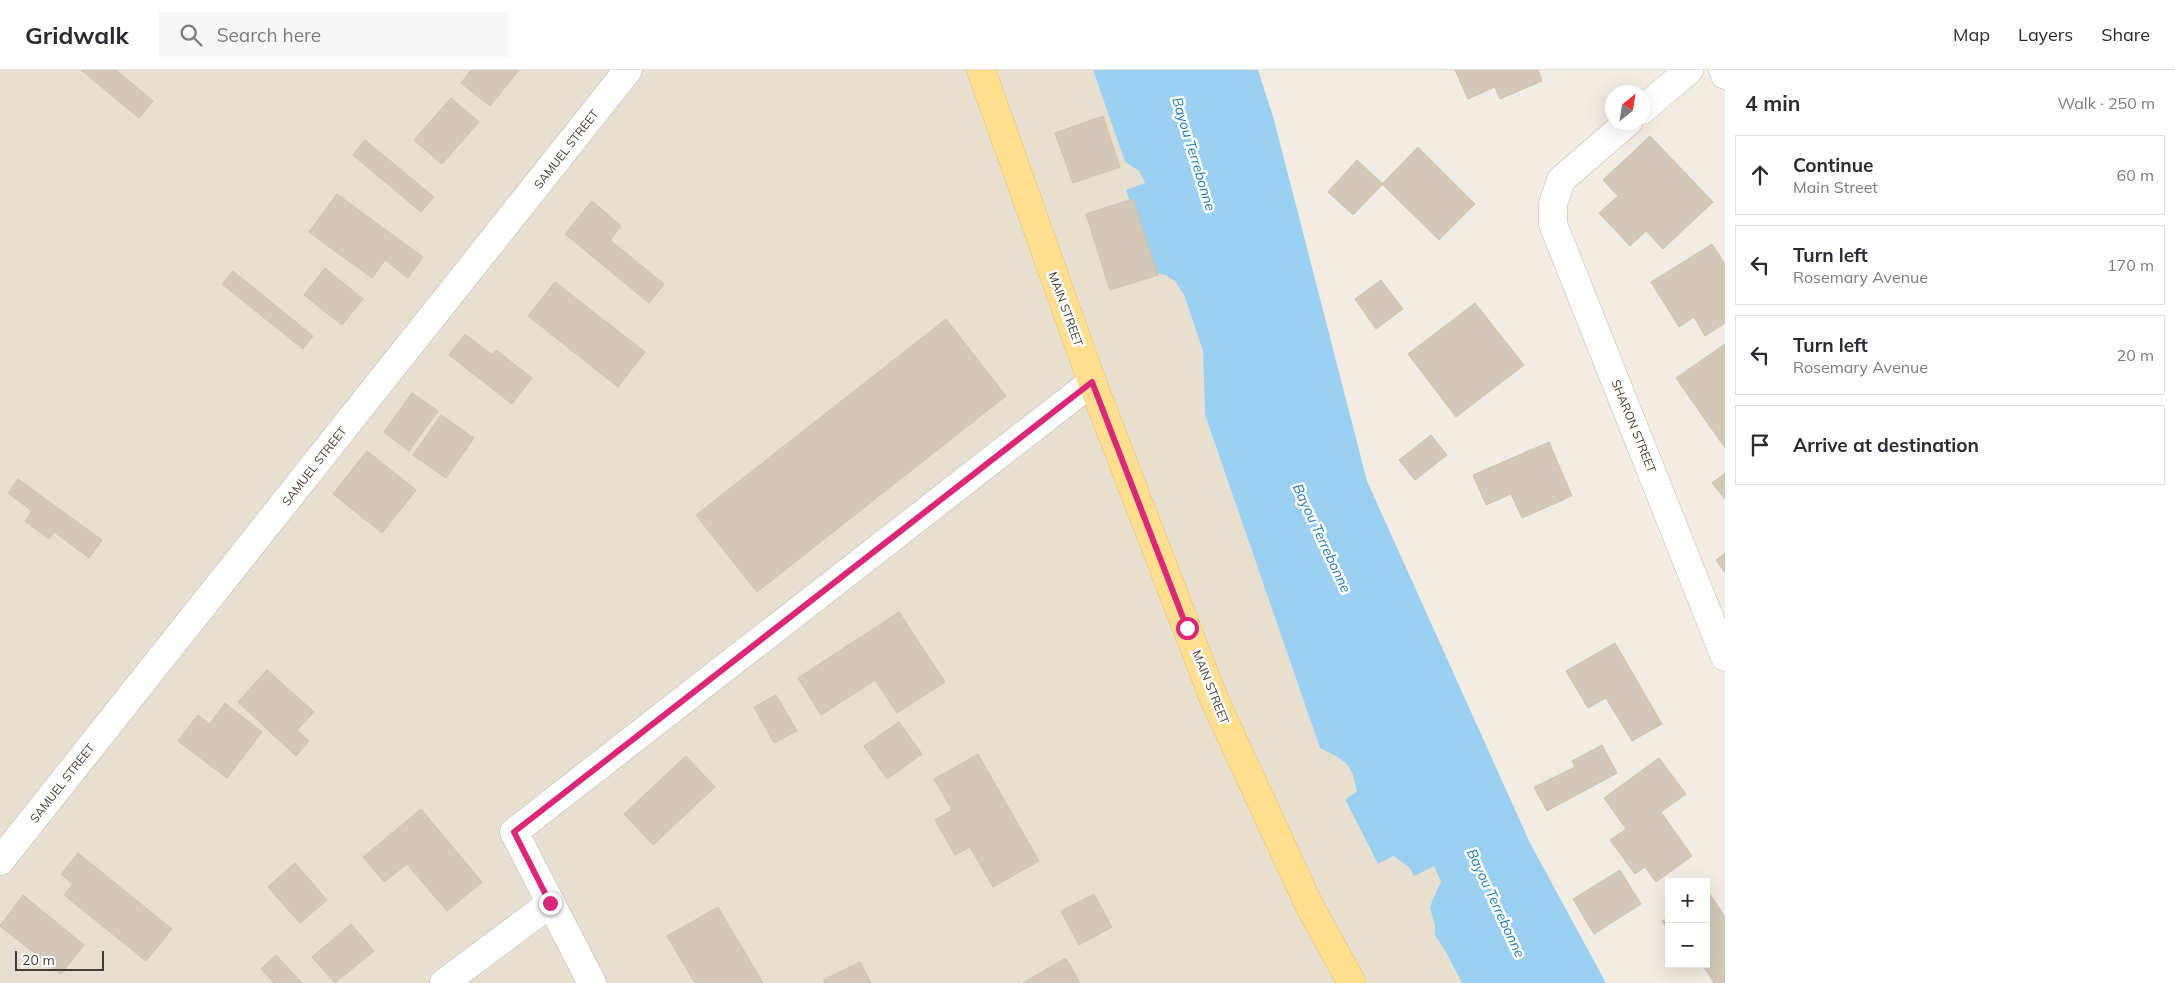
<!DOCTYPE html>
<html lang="en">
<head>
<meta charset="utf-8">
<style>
  :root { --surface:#fff; --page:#f7f7f7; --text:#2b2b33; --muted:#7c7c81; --line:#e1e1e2 }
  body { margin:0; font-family:Mulish,sans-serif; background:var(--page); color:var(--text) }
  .controls { position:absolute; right:15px; bottom:15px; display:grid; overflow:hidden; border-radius:0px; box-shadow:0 5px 20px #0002 }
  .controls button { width:45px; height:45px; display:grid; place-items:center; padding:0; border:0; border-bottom:1px solid var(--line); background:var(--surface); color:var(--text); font:25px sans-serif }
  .compass { position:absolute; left:1605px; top:15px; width:45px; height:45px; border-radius:50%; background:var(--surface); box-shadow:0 5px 20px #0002; rotate:30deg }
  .scale { position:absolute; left:15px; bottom:12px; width:89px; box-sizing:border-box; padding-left:5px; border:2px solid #443d33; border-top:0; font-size:14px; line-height:18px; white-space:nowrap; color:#443d33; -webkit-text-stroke:4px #fff; paint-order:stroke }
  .stop { position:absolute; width:15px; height:15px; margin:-11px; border:4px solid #db2777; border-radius:50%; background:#fff }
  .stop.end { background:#db2777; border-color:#fff; box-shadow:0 1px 5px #0008 }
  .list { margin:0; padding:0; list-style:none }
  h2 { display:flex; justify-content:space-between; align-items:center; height:65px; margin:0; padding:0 20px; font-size:21px }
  h2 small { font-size:16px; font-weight:400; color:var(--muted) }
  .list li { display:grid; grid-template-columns:32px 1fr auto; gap:15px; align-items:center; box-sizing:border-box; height:80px; margin:0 10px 10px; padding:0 10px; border:1px solid var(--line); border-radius:0px }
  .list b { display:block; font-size:19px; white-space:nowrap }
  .list p { margin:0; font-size:16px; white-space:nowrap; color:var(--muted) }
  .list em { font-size:16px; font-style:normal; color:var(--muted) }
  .icon { flex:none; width:28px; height:28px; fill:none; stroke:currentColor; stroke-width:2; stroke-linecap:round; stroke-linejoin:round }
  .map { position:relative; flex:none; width:1725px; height:913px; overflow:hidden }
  header { display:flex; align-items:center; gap:30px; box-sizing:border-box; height:70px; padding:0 25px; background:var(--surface); border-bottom:1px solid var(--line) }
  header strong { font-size:24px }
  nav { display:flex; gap:28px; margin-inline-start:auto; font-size:18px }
  .search { width:350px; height:45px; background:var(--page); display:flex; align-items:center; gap:12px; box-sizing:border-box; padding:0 18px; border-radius:0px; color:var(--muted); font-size:19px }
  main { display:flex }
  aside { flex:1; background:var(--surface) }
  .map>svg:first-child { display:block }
  .residential { fill:#e7dfd0 }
  .water { fill:#9bd0f3 }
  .building { fill:#d4c9b8; stroke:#cfc1ab }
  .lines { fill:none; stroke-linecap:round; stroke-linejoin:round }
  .minor-casing { stroke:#c1b8a8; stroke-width:29 }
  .major-casing { stroke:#e9bd5a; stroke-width:29 }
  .minor { stroke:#fff; stroke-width:28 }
  .major { stroke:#ffde8f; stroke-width:28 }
  .route { stroke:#db2777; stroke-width:6 }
  .labels { text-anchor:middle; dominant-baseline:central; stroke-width:5; stroke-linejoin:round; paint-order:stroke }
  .street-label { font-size:12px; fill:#443d33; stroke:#fff }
  .water-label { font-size:14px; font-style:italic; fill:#287ab4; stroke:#fff }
</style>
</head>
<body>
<header>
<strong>Gridwalk</strong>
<div class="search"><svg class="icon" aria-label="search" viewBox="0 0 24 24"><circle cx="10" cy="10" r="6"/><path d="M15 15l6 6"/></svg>Search here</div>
<nav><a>Map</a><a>Layers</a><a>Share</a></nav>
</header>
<main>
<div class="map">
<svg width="1725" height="913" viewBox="0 0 1725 913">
  <rect width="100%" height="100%" fill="#f2ede3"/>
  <polygon class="residential" points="0,0 1093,0 1125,92 1139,101 1145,113 1126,121 1165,205 1175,211 1184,225 1203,281 1205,346 1320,678 1341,689 1351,698 1354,704 1357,722 1345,729 1379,794 1394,786 1410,798 1434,796 1441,812 1432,831 1430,838 1435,856 1435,865 1447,884 1462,913 0,913"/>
  <path class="water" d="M1093,0h165l16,50 93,361 163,362 76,140h-144l-15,-29 -12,-19v-9l-5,-18 2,-7 9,-19 -7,-16 -20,10 -4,-8 -16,-12 -16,8 -33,-65 12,-7c-5,-30 -12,-31 -37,-44l-115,-333 -2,-64 -19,-56 -9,-14 -10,-6 -12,-3 -27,-82 19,-7 -6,-12 -14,-9z"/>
  <g class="building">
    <polygon points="81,0 116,0 153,31 139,48"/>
    <polygon points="471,0 519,0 490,36 461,13"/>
    <polygon points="1455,0 1538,0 1542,11 1500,29 1495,17 1468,29"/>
    <polygon points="451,28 479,52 442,94 414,70"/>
    <polygon points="1103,46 1120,97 1073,113 1055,63"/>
    <polygon points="1650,66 1713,132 1663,179 1646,161 1630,176 1599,143 1618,126 1603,110"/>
    <polygon points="365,70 434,127 421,142 353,85"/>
    <polygon points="1418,77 1475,134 1439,170 1382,114"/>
    <polygon points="1357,90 1383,114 1353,145 1328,122"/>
    <polygon points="337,124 423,187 408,208 385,190 372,208 309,162"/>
    <polygon points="1133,129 1158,205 1110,220 1086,144"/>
    <polygon points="592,131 621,156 610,170 664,214 649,233 565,164"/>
    <polygon points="1712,174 1725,194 1725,253 1705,266 1694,247 1679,257 1651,212"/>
    <polygon points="325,198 363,229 342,255 304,225"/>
    <polygon points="233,201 313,266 303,279 222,214"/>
    <polygon points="1381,210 1403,239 1376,259 1355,229"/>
    <polygon points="555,212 645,282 618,317 528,246"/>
    <polygon points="1475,233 1524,295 1456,347 1408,284"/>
    <polygon points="946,249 1006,326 757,522 696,445"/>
    <polygon points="465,264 492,285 496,280 532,308 512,334 449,285"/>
    <polygon points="1725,274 1725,378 1676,308"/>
    <polygon points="412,323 438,341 409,381 384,362"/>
    <polygon points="441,345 474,368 446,408 413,385"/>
    <polygon points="1431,365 1447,385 1415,410 1399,390"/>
    <polygon points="1549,372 1572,426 1522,448 1511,424 1486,435 1473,405"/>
    <polygon points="367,381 416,420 382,463 333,424"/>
    <polygon points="1725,403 1725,429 1712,413"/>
    <polygon points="18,409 102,470 89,488 54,462 49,469 25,451 32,441 8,423"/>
    <polygon points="1725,483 1725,503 1716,490"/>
    <polygon points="899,542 945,612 897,643 875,610 821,645 798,608"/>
    <polygon points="1615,573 1662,654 1632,671 1606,628 1588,638 1566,601"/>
    <polygon points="267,600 314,642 297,660 309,671 296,686 238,632"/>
    <polygon points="776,625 797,661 774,673 754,637"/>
    <polygon points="225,633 262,662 227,708 178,671 198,645 210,654"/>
    <polygon points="899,652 922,684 887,709 864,676"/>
    <polygon points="1602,675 1617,703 1547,741 1534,717 1575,697 1572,691"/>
    <polygon points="978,684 1039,791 993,817 970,777 955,785 935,750 952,740 934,709"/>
    <polygon points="686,686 715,717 653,775 624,744"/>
    <polygon points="1659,688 1686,724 1661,742 1692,786 1656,812 1645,797 1635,804 1610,770 1626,759 1604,728"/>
    <polygon points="421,739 482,812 447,841 407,794 384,812 363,787"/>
    <polygon points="78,783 172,859 146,891 64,825 73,814 61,804"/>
    <polygon points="295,793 327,830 300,853 268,817"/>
    <polygon points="1620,800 1641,834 1594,864 1573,829"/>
    <polygon points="1706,818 1725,847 1725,913 1714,913 1702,894 1706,894"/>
    <polygon points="1094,824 1112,857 1079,875 1061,841"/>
    <polygon points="23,825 84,875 61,904 0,856"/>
    <polygon points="718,837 763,913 695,913 667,866"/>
    <polygon points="1669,847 1669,862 1662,851"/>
    <polygon points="351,854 374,881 335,913 312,887"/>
    <polygon points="276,885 302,913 274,913 261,899"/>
    <polygon points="1066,888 1080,913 1023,913"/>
    <polygon points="860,892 871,913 825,913 823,910"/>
  </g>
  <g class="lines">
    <g class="minor-casing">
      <g id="minor">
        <polyline points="1723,0 1725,5"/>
        <polyline points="1642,40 1689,0"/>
        <polyline points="1628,52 1561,110 1553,134 1553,154 1725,587"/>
        <polyline points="0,791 628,0"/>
        <polyline points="444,913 551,833"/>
        <polyline points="592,913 514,762 1092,312"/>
      </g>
    </g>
    <g class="major-casing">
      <polyline id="major" points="981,0 1092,312 1214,629 1310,837 1352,913"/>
    </g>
    <use href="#minor" class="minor"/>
    <use href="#major" class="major"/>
  </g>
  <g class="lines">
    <polyline class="route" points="550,833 514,762 1092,312 1187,558"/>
  </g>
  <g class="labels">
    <g class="street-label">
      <text transform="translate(566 79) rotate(-52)">SAMUEL STREET</text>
      <text transform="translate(1066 239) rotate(70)">MAIN STREET</text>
      <text transform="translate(1634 356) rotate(68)">SHARON STREET</text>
      <text transform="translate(314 396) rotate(-52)">SAMUEL STREET</text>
      <text transform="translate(1211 617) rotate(68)">MAIN STREET</text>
      <text transform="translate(62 713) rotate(-52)">SAMUEL STREET</text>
    </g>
    <g class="water-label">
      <text transform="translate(1194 84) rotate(73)">Bayou Terrebonne</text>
      <text transform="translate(1322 468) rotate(65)">Bayou Terrebonne</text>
      <text transform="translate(1496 833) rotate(65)">Bayou Terrebonne</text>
    </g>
  </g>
</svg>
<div class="controls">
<button>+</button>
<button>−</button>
</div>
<svg class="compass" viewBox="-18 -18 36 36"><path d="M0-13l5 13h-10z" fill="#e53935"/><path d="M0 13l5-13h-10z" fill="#7c7c81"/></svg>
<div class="scale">20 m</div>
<div class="stop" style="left:1187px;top:558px"></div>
<div class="stop end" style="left:550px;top:833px"></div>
</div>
<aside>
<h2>4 min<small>Walk · 250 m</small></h2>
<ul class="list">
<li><svg class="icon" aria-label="ahead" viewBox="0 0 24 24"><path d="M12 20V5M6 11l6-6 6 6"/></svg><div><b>Continue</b><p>Main Street</p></div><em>60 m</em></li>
<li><svg class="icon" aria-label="left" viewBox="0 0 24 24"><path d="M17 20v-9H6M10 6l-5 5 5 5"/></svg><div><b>Turn left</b><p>Rosemary Avenue</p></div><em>170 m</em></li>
<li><svg class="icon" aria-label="left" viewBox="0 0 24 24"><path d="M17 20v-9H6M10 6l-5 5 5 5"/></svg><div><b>Turn left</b><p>Rosemary Avenue</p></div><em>20 m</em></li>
<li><svg class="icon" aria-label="arrive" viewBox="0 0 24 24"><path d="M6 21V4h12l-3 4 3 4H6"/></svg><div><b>Arrive at destination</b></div></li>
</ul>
</aside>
</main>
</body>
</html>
